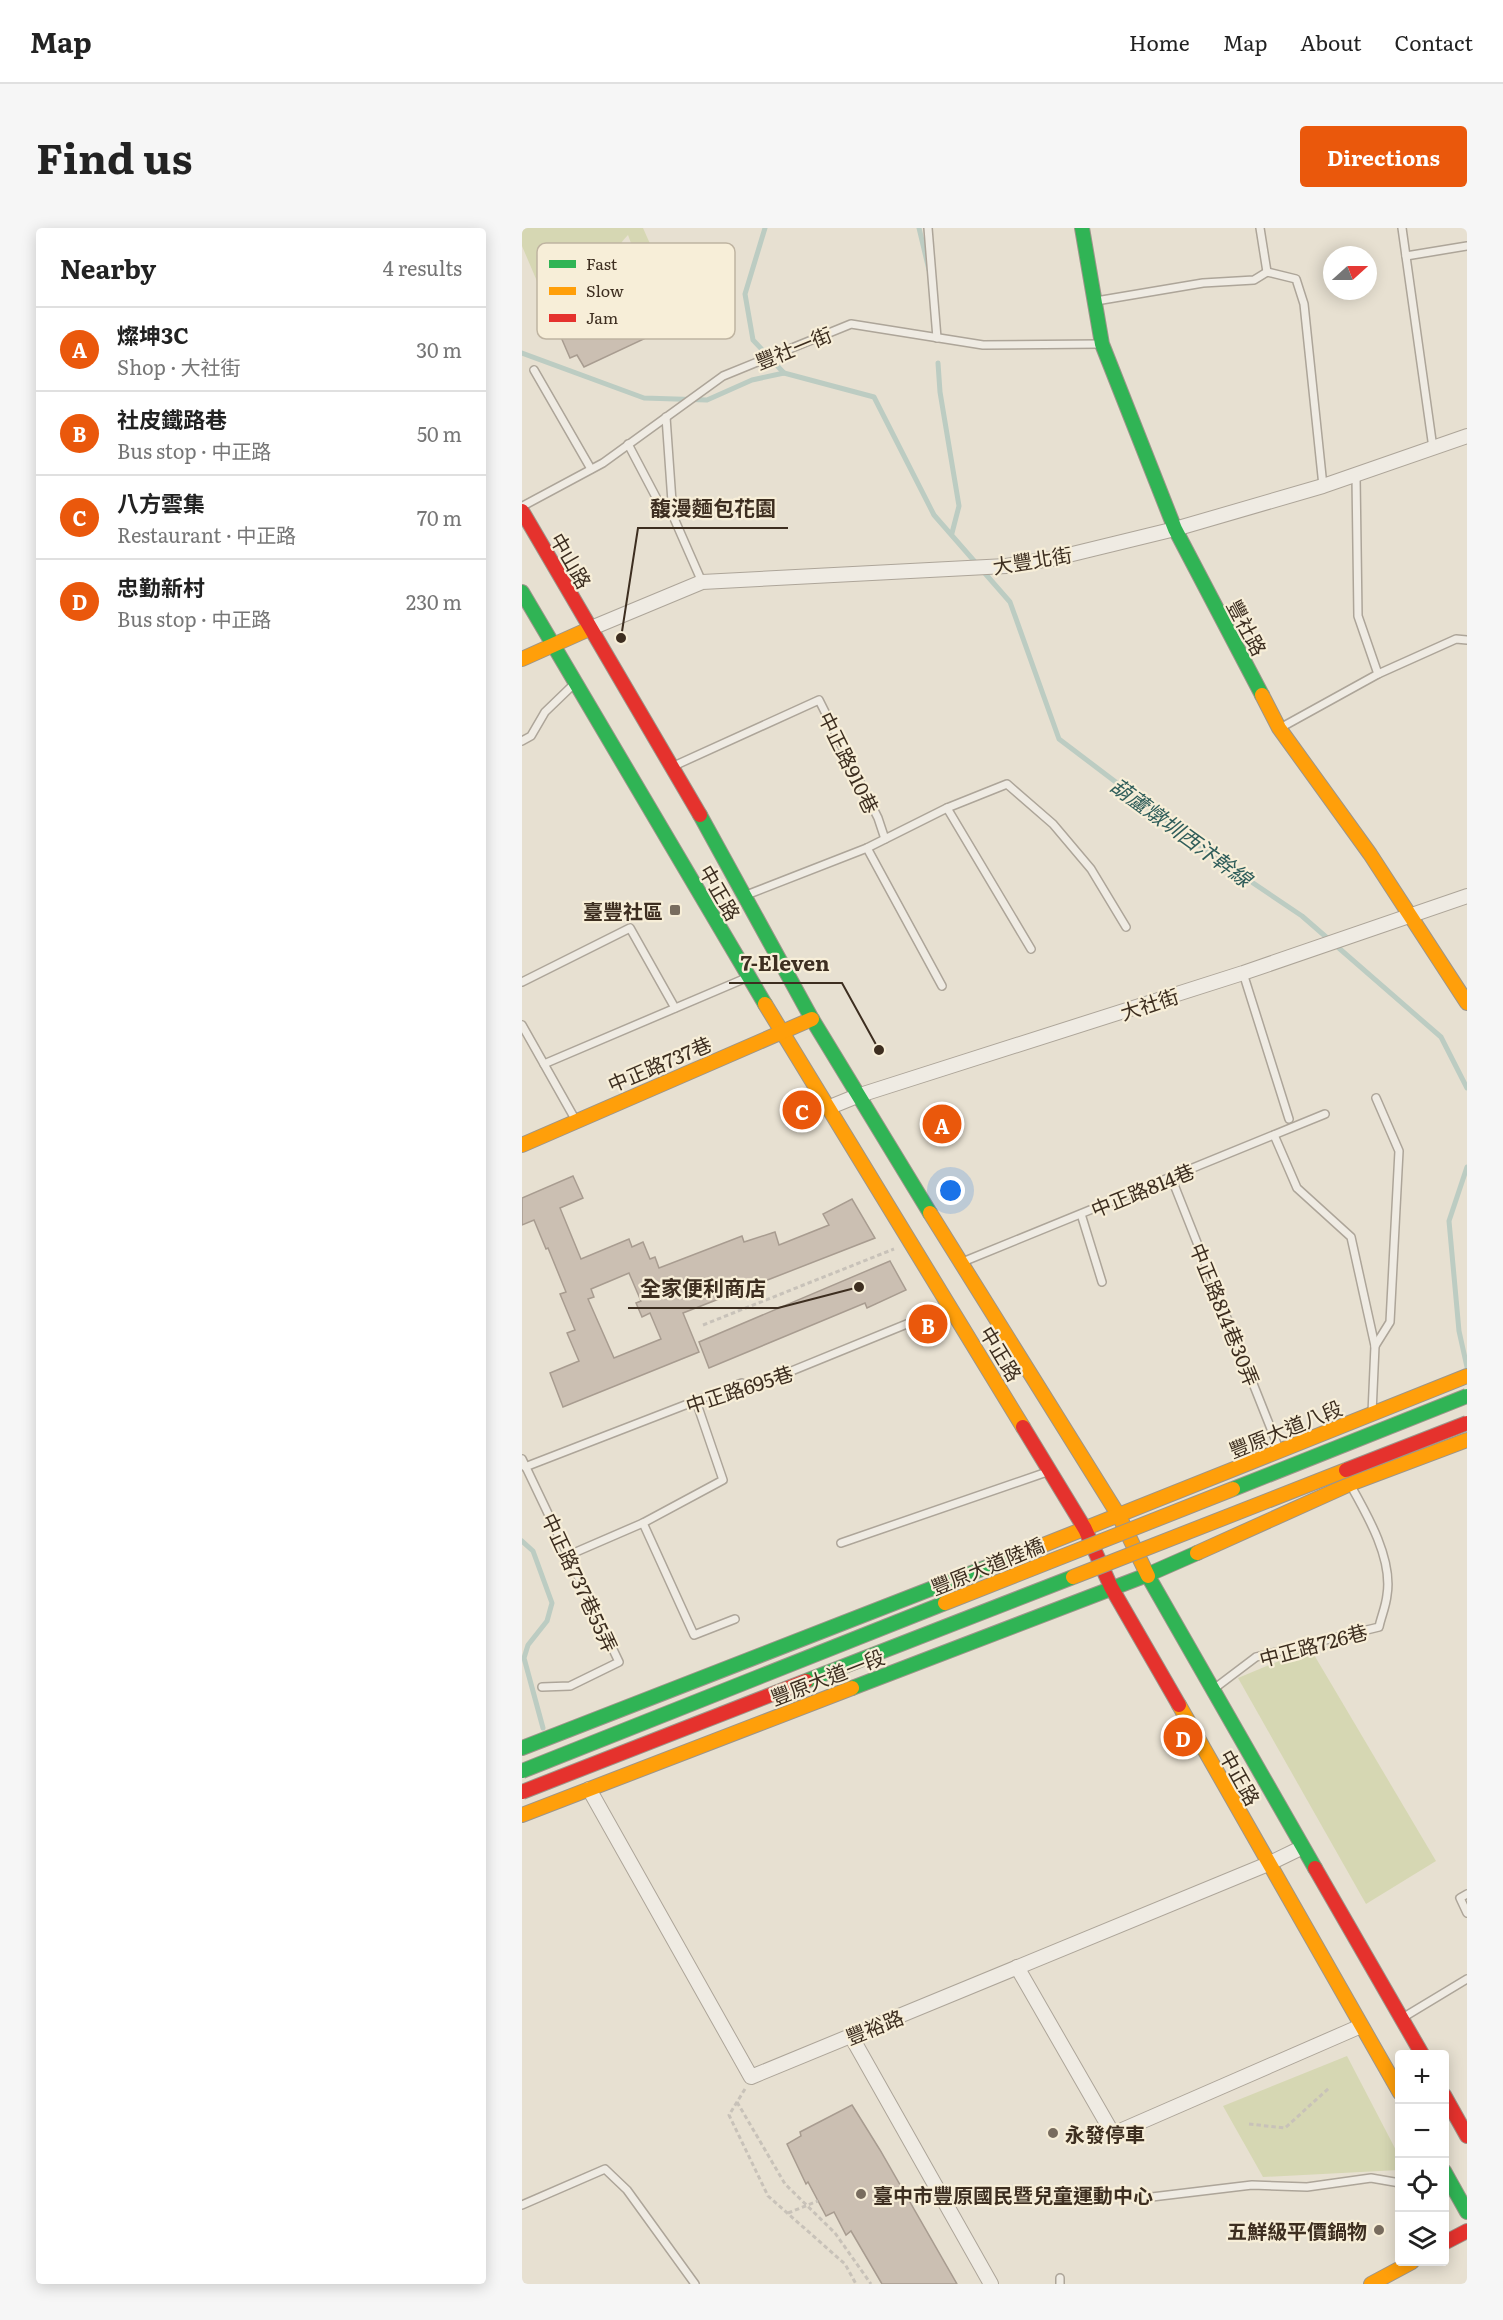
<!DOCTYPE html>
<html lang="en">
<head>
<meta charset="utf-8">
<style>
  :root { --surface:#fff; --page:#f6f6f6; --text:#222; --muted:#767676; --line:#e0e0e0; --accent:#ea580c }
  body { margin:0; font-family:Literata,"Noto Sans TC",serif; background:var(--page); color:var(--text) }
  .controls { position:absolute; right:18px; bottom:18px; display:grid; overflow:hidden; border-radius:6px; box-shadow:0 3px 15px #0003 }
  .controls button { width:54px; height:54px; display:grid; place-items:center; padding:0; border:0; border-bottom:2px solid var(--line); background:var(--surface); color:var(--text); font:30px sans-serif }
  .compass { position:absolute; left:801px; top:18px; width:54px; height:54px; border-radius:50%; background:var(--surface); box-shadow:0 3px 15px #0003; rotate:69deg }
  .you { position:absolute; left:429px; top:963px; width:21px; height:21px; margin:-15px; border:4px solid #fff; border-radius:50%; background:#1a73e8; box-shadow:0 0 0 9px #1a73e833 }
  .badge { display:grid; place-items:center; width:39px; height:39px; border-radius:50%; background:var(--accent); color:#fff; font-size:20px; font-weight:700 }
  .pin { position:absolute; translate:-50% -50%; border:3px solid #fff; box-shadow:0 2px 6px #0006 }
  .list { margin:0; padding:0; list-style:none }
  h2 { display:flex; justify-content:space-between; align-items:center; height:78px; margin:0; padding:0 24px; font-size:26px }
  h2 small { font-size:20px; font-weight:400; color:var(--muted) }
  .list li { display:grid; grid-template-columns:39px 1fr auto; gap:18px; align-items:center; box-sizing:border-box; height:84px; padding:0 24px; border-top:2px solid var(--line) }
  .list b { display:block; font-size:22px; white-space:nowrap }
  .list p { margin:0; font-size:20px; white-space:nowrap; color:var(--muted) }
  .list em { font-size:20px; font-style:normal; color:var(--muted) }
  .icon { flex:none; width:33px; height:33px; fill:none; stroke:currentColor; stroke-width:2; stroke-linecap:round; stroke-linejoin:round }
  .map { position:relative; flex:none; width:945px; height:2056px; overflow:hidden; border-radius:6px }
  header { display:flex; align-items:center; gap:36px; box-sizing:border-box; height:84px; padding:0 30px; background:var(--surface); border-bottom:2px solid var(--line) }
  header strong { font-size:28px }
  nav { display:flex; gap:33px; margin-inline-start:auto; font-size:21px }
  .intro { display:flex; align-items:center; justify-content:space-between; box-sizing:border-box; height:144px; padding:0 36px }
  h1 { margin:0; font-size:42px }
  .button { padding:15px 27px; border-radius:6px; background:var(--accent); color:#fff; font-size:21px; font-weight:700 }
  main { display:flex; gap:36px; padding:0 36px }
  aside { flex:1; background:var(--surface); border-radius:6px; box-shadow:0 3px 15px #0003 }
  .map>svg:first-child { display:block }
  .green { fill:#d6d7b3 }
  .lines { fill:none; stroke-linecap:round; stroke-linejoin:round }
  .stream { stroke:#bcccc2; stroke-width:5 }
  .building { fill:#cbbfb2; stroke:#a89c90; stroke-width:1.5; fill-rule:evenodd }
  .lane-casing { stroke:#ada599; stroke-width:10 }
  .street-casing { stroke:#ada599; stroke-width:16 }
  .fast-casing { stroke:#9c958a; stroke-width:16 }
  .slow-casing { stroke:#9c958a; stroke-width:16 }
  .jam-casing { stroke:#9c958a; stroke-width:16 }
  .path { stroke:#c8c2b9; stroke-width:3; stroke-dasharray:4.5 3; stroke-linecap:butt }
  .lane { stroke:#efebe3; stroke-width:7 }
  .street { stroke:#efebe3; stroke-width:14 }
  .fast { stroke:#30b455; stroke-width:14 }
  .slow { stroke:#ff9f0a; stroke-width:14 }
  .jam { stroke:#e5322d; stroke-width:14 }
  .fast-bridge-casing { stroke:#9c958a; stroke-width:16; stroke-linecap:butt }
  .slow-bridge-casing { stroke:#9c958a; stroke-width:16; stroke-linecap:butt }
  .jam-bridge-casing { stroke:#9c958a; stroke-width:16; stroke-linecap:butt }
  .fast-bridge { stroke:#30b455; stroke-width:14 }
  .slow-bridge { stroke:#ff9f0a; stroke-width:14 }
  .jam-bridge { stroke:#e5322d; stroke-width:14 }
  .poi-dot { fill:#786c5e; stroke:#f7eed8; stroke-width:2 }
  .labels { text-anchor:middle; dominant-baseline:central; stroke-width:4.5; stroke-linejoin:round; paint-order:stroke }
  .street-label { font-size:20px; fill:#3d2e20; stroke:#f7eed8 }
  .poi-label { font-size:20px; font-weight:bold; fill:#3d2e20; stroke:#f7eed8; text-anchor:end }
  .water-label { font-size:21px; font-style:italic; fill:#2f5d5a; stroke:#f7eed8 }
  .key { fill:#f7eed8; stroke:#bfb4a1; stroke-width:1.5 }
  .key-label { font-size:16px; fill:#3d2e20 }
  .leader { fill:none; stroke:#3d2e20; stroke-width:2 }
  .callout-dot { fill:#3d2e20; stroke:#f7eed8; stroke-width:2 }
  .callout-label { font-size:21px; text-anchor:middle; font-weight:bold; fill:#3d2e20; stroke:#f7eed8; stroke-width:4.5; stroke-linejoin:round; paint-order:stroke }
</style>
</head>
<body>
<header>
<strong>Map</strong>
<nav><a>Home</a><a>Map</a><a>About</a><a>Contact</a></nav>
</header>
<div class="intro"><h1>Find us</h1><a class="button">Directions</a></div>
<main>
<aside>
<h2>Nearby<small>4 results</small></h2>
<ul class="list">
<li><span class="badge">A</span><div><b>燦坤3C</b><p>Shop · 大社街</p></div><em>30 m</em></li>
<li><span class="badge">B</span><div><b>社皮鐵路巷</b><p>Bus stop · 中正路</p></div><em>50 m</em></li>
<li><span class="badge">C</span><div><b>八方雲集</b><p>Restaurant · 中正路</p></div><em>70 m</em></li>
<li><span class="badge">D</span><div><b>忠勤新村</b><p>Bus stop · 中正路</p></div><em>230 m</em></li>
</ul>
</aside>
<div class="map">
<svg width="945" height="2056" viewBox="0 0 945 2056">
  <rect width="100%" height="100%" fill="#e7e0d1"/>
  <g class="green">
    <path d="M0,0h121l12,27 -17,7 -10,-27c-6,6 -10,12 -15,19 -16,19 -41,17 -62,14l15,33 -18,6 -26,-61z"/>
    <polygon points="788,1420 914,1633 844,1676 716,1450"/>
    <polygon points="825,1828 877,1928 877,1942 741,1949 701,1878"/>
  </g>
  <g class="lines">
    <g class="stream">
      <polyline points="243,0 223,66 231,112 262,145"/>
      <polyline points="397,0 407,42"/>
      <polyline points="0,125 122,170 185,172 230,152 262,145 352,169 412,287 488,374 537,511 694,630 780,688 919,809 945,860"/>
      <polyline points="416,135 418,164 437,278 430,305"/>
      <polyline points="945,939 927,993 937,1103 945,1139"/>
      <polyline points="0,1313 11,1323 30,1375 25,1393 6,1417 2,1430 21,1500"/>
    </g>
  </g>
  <g class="building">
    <polygon points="132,41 156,95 62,139 55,127 48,130 32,93 39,90 38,82"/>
    <path d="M51,948l10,22 -23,10 21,51 48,-20 3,8 11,-5 7,17 5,-2 4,11 83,-32 2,6 31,-10 4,13 50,-20 -6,-11 29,-15 23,39 -192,75 16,39 -136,55 -13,-34 29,-12 -12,-28 8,-3 -15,-36 6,-2 -18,-44 -2,1 -12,-29 -12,5v-27zM107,1045l12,28 -5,2 6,14 8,-4 11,26 -47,19 -26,-59 6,-2 -3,-8z"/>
    <polygon points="368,1033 384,1062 345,1080 343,1075 187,1140 177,1114"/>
    <polygon points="330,1877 358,1922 435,2056 360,2056 329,2003 324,2007 312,1984 304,1988 286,1954 284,1956 265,1916 279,1908 278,1904"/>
  </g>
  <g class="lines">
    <g class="lane-casing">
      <g id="lane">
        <polyline points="406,0 415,110"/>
        <polyline points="738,0 745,44"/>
        <polyline points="880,0 911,220"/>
        <polyline points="884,28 945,18"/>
        <polyline points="745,44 774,51 782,76 801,258"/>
        <polyline points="574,73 681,55 732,52 745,44"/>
        <polyline points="12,142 69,241"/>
        <polyline points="144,189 151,288 180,354"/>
        <polyline points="106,216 136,273 151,288"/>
        <polyline points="834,249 836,388 856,446"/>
        <polyline points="1,278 81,235 201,148 329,96 461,117 578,116"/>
        <polyline points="760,499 856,446 934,411 945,412"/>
        <polyline points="0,513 9,508 23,484 50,458"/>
        <polyline points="154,537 297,472 356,590 363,611"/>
        <polyline points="425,580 509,721"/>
        <polyline points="345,620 420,758"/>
        <polyline points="227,666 345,620 425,580 485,556 531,596 569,641 604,699"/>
        <polyline points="721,745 767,891"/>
        <polyline points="0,754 108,700 153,780"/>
        <polyline points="0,797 53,891"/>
        <polyline points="22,836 224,750"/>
        <polyline points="752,907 775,960 829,1009 853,1118 850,1185"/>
        <polyline points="649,949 757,1221"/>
        <polyline points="559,986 580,1054"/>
        <polyline points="443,1033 803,886"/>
        <polyline points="853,1118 868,1094 877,923 854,870"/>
        <polyline points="0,1231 97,1434 48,1458 20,1459"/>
        <polyline points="3,1239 220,1155 223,1162 424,1080"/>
        <polyline points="121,1295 172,1407 213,1391"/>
        <polyline points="319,1315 525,1244"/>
        <polyline points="47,1327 121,1295 201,1252 174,1173"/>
        <path d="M693,1460l41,-31 123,-30c2,-10 7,-21 8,-32 6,-35 -19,-79 -36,-109"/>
        <polyline points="945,1666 938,1670 945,1685"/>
        <polyline points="882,1789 945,1751"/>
        <polyline points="613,1971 730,1957 785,1959 849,1950 878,1955"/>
        <polyline points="0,1977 83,1941 105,1962 173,2056"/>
        <polyline points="538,2050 538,2056"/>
      </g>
    </g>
    <g class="street-casing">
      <g id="street">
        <polyline points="67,401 180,354 484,338 534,330 653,301 801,258 945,208"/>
        <polyline points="308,879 335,868 721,745 945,668"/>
        <polyline points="67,1561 229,1849 746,1636 779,1620"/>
        <polyline points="495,1739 591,1906 839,1798"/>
        <polyline points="329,1808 469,2056"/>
      </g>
    </g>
    <g class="fast-casing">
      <g id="fast">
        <polyline points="560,0 580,116 653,301 740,467"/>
        <polyline points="0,364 243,776"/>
        <polyline points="178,587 290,791 408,985"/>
        <polyline points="626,1348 793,1640"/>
        <polyline points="330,1460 625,1347 675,1325"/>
        <polyline points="0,1520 519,1318"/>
        <polyline points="922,1943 945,1984"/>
      </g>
    </g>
    <g class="slow-casing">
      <g id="slow">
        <polyline points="0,431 67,401"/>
        <polyline points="740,467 757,500 848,626 945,775"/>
        <polyline points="243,776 501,1199"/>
        <polyline points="0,917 290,791"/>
        <polyline points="408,985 597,1288 626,1348"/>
        <polyline points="519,1318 945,1148"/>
        <polyline points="675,1325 828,1256 945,1212"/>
        <polyline points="657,1477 878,1865"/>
        <polyline points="0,1587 330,1460"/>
        <polyline points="849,2056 890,2034"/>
      </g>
    </g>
    <g class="jam-casing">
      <g id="jam">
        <polyline points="0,283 178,587"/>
        <polyline points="501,1199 563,1301 589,1359 657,1477"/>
        <polyline points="793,1640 900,1826"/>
        <polyline points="922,1867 945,1908"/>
        <polyline points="922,2015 945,2003"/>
      </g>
    </g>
    <g class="path">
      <polyline points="181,1097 372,1021"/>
      <polyline points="223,1861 207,1887 246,1968 323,2036 334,2056"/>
      <polyline points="215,1874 263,1956 313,2005 349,2056"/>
      <polyline points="727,1896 763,1900 807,1860"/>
      <polyline points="266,1985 296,1973"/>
    </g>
    <use href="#lane" class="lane"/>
    <use href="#street" class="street"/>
    <use href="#fast" class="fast"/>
    <use href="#slow" class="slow"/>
    <use href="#jam" class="jam"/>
    <g class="fast-bridge-casing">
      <g id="fast-bridge">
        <polyline points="711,1261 945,1168"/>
        <polyline points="284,1453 551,1349"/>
        <polyline points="0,1543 423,1375"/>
      </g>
    </g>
    <g class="slow-bridge-casing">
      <g id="slow-bridge">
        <polyline points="551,1349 824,1242"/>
        <polyline points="423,1375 711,1261"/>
      </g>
    </g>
    <g class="jam-bridge-casing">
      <g id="jam-bridge">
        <polyline points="824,1242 945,1195"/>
        <polyline points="0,1564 284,1453"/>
      </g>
    </g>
    <use href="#fast-bridge" class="fast-bridge"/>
    <use href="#slow-bridge" class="slow-bridge"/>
    <use href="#jam-bridge" class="jam-bridge"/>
  </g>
  <g class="poi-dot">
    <rect x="147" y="676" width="12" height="12" rx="3"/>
    <circle cx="531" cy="1905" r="6"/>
    <circle cx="339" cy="1966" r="6"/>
    <circle cx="857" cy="2002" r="6"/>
  </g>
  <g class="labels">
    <g class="street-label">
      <text transform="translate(271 119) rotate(-22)">豐社一街</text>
      <text transform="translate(510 331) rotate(-9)">大豐北街</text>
      <text transform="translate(50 332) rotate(60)">中山路</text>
      <text transform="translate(726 399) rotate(62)">豐社路</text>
      <text transform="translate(328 534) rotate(64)">中正路910巷</text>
      <text transform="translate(199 664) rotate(60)">中正路</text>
      <text transform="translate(627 775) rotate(-18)">大社街</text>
      <text transform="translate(137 835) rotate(-23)">中正路737巷</text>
      <text transform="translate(620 961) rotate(-22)">中正路814巷</text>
      <text transform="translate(704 1086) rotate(68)">中正路814巷30弄</text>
      <text transform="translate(480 1125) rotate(59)">中正路</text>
      <text transform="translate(217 1160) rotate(-18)">中正路695巷</text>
      <text transform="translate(763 1200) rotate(-22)">豐原大道八段</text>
      <text transform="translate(465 1337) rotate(-22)">豐原大道陸橋</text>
      <text transform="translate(59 1354) rotate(65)">中正路737巷55弄</text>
      <text transform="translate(791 1416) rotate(-15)">中正路726巷</text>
      <text transform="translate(305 1448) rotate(-21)">豐原大道一段</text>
      <text transform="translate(719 1549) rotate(61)">中正路</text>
      <text transform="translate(352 1798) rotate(-22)">豐裕路</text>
    </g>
    <g class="poi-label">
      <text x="141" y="682">臺豐社區</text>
      <text x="543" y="1905" text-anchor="start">永發停車</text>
      <text x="351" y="1966" text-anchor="start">臺中市豐原國民暨兒童運動中心</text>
      <text x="845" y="2002">五鮮級平價鍋物</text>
    </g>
    <g class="water-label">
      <text transform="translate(660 603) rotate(36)">葫蘆燉圳西汴幹線</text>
    </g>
  </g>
  <rect x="15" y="15" width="198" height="96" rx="9" class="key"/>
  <rect x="27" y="32" width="27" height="8" fill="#30b455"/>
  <rect x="27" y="59" width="27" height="8" fill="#ff9f0a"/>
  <rect x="27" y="86" width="27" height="8" fill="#e5322d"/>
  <g class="key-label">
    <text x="64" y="42">Fast</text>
    <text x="64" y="69">Slow</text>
    <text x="64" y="96">Jam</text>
  </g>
  <path class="leader" d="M99 410L116 300H266M357 822L320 755H207M337 1059L256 1080H106"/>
  <g class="callout-dot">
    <circle cx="99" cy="410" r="6"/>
    <circle cx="357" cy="822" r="6"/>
    <circle cx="337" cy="1059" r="6"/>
  </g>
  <g class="callout-label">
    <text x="191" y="288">馥漫麵包花園</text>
    <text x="263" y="743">7-Eleven</text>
    <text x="181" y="1068">全家便利商店</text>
  </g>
</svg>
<div class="controls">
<button>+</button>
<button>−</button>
<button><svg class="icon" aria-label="locate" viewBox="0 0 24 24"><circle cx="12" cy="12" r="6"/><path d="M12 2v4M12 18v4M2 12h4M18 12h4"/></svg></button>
<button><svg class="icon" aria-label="layers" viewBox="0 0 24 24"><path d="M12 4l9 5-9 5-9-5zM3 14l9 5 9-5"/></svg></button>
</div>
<svg class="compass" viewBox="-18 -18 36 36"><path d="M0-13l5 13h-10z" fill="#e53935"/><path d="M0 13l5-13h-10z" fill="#767676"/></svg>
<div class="you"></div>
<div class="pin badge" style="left:420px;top:896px">A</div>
<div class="pin badge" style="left:406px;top:1096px">B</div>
<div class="pin badge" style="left:280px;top:882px">C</div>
<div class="pin badge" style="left:661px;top:1509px">D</div>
</div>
</main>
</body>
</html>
